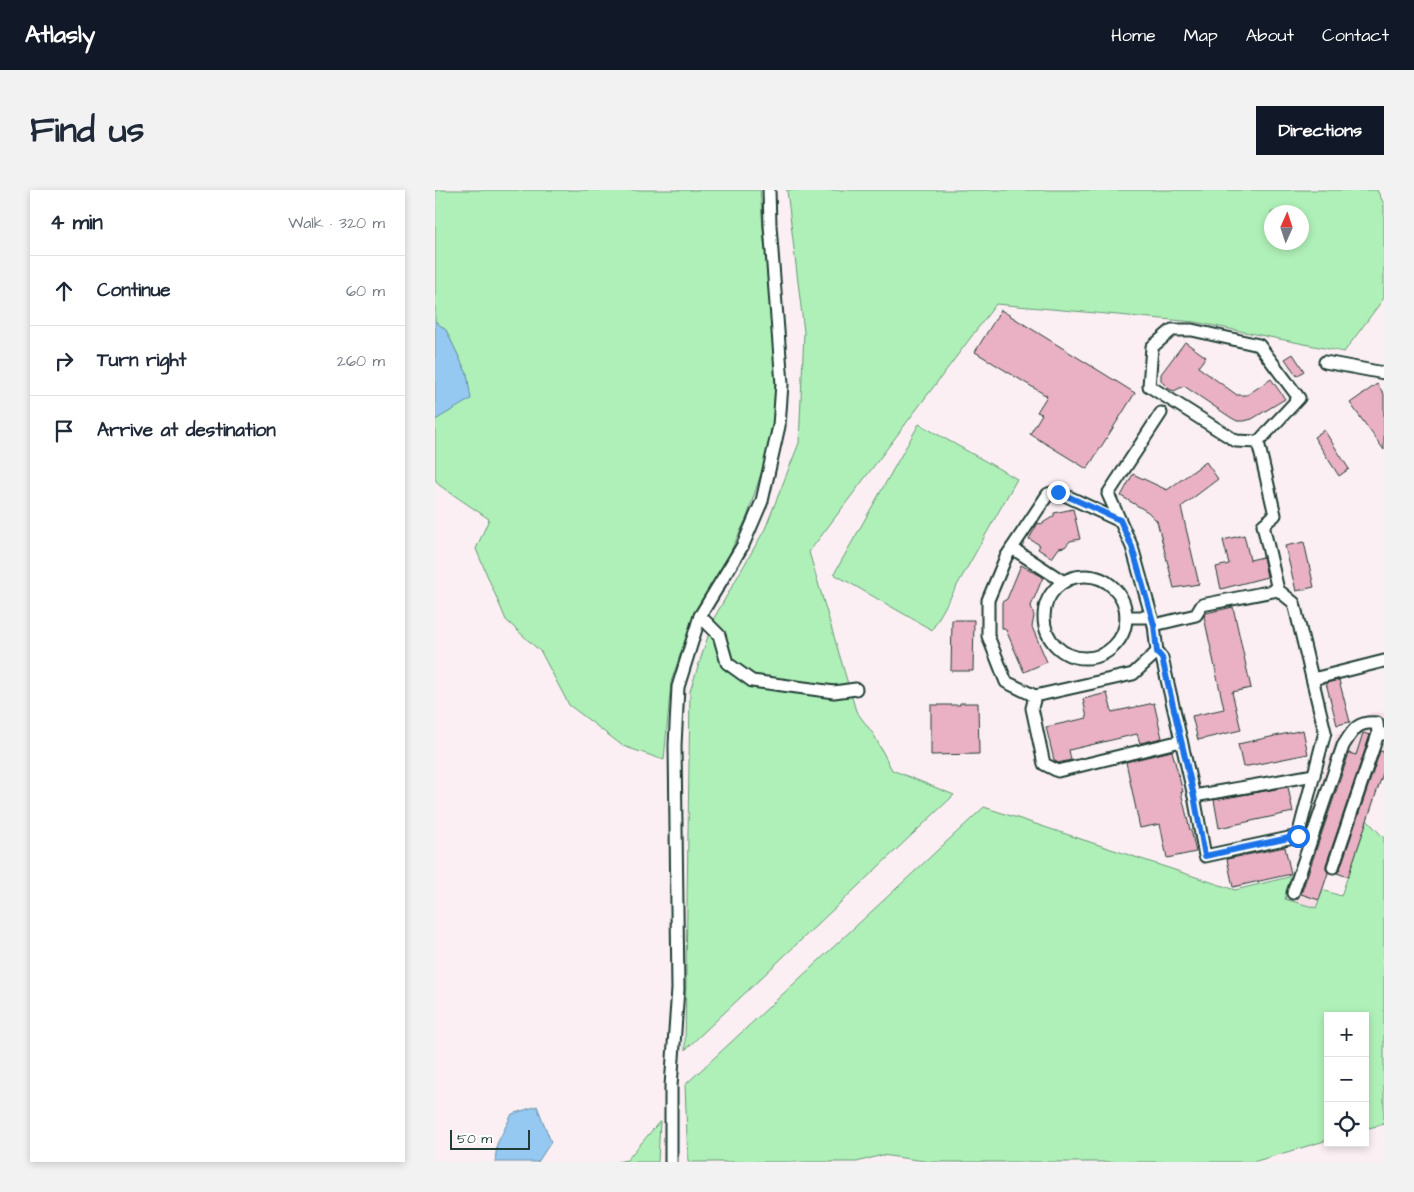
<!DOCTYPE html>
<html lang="en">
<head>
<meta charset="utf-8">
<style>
  :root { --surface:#fff; --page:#f2f2f3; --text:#1f2937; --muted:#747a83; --line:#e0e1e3; --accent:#111827 }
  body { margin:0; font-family:"Architects Daughter",sans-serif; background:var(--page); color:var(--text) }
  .controls { position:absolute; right:15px; bottom:15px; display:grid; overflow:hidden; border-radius:0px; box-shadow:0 2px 8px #0003 }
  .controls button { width:45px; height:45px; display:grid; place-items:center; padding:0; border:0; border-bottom:1px solid var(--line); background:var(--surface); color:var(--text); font:25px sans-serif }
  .compass { position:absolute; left:829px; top:15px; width:45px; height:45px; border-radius:50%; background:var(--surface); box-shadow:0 2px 8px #0003; rotate:3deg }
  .scale { position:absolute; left:15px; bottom:12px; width:80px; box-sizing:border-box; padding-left:5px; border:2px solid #1f3d34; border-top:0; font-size:14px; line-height:18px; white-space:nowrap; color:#1f3d34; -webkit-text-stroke:4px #fff; paint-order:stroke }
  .stop { position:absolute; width:15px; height:15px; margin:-11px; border:4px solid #1a73e8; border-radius:50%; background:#fff }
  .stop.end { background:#1a73e8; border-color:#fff; box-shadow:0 1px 5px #0008 }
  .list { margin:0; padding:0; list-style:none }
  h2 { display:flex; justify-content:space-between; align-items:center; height:65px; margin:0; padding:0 20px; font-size:21px }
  h2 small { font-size:16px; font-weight:400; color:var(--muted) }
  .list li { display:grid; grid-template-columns:32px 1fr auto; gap:15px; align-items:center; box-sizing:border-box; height:70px; padding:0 20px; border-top:1px solid var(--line) }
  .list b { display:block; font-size:19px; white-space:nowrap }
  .list em { font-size:16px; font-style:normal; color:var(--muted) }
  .icon { flex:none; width:28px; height:28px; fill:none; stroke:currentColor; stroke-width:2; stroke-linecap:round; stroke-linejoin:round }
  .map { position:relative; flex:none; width:949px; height:972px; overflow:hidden; border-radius:0px }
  header { display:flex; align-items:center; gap:30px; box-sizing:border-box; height:70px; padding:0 25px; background:var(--accent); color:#fff }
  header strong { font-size:24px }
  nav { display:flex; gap:28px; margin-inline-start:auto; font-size:18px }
  .intro { display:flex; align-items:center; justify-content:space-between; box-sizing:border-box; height:120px; padding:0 30px }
  h1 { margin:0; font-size:35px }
  .button { padding:12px 22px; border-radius:0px; background:var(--accent); color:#fff; font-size:18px; font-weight:700 }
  main { display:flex; gap:30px; padding:0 30px }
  aside { flex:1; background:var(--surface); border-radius:0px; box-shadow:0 2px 8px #0003 }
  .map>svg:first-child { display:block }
  .built { fill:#f6dce5 }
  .green { fill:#aff0b8; stroke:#679676; fill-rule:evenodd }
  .water { fill:#95c9f2; stroke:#6691a6 }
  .building { fill:#e9b1c3; stroke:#1f3d34 }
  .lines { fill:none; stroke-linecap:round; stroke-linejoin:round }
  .minor-casing { stroke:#1f3d34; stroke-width:15 }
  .minor { stroke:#fff; stroke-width:11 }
  .route { stroke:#1a73e8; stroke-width:6 }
</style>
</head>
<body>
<header>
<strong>Atlasly</strong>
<nav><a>Home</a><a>Map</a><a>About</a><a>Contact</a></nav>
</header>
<div class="intro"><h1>Find us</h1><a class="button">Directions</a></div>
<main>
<aside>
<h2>4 min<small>Walk · 320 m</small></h2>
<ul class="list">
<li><svg class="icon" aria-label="ahead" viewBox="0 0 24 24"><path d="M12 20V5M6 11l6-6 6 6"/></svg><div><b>Continue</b></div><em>60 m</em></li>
<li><svg class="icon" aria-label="right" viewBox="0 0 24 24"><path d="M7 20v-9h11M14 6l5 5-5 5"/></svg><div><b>Turn right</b></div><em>260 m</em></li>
<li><svg class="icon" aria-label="arrive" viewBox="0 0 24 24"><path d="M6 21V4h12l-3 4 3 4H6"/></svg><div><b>Arrive at destination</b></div></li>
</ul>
</aside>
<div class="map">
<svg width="949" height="972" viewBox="0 0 949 972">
  <rect width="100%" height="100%" fill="#fbeff3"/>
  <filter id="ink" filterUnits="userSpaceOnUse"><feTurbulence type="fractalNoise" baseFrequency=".02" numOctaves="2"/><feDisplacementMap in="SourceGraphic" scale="10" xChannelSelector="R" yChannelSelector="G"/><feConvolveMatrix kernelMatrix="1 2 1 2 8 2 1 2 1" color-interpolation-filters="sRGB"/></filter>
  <g filter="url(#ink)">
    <polygon class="built" points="937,522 949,523 949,580 913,687 893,682 882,718 850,709 901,545"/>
    <g class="green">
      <polygon points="0,0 325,0 329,51 335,102 340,179 339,225 330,271 312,327 292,369 273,400 251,447 236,492 229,570 188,556 134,515 106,462 71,430 41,359 54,329 4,295 0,289 0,230 35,209 32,184 11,140 0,131"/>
      <path d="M352,0h590l7,14v94l-40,54 -149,-30 -199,-18 -187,248 47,159 18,24 18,35 62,25 -269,255 5,-359 24,-73 51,-89 34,-86 5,-111zM836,22h30v30h-30z"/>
      <polygon points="484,234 582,289 497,440 399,384"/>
      <polygon points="549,617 800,700 858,686 850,709 881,718 888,700 906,706 932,630 949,648 949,934 930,939 930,826 893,826 893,950 818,972 496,972 447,965 422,972 253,972 250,895"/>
      <polygon points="225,931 223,972 182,972 192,970"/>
    </g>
    <g class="water">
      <polygon points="0,131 11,140 32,184 36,209 0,230"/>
      <polygon points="102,916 116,952 103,972 60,972 62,954 77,924"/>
    </g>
    <g class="building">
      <polygon points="566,120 700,203 652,279 595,244 607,224 602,222 612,206 540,162"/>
      <polygon points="750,152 771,167 763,177 802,205 812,205 836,189 850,209 817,229 809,231 802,231 795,227 749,196 739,201 734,199 726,191 726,184"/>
      <polygon points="858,164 869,181 862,186 850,169"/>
      <polygon points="942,194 949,204 949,260 915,213"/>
      <polygon points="889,240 914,279 904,286 879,247"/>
      <polygon points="771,272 783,289 746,317 764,394 739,398 722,331 713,322 686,306 698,284 732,300"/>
      <polygon points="638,319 645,349 635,351 630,357 624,358 617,368 603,359 605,355 594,349 603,333 606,334 619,326 619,323"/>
      <polygon points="809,345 815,370 828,367 832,387 786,399 781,377 794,374 788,350"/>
      <polygon points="869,352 879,397 861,401 850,356"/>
      <polygon points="586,375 608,387 596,416 599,426 597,437 612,472 589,482 571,440 567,438 567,412 572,409"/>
      <polygon points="798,417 816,498 797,502 806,540 763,550 757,526 789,519 769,427 771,423"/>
      <polygon points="517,430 539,430 538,481 516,481"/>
      <polygon points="904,490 915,532 902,535 891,493"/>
      <polygon points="672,503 677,522 719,513 727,548 705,553 702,544 634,560 636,570 623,573 619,570 611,537 652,528 648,509"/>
      <polygon points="525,513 543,513 544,564 496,565 496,515 525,515"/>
      <polygon points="868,540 873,564 808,577 803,554"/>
      <polygon points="928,543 935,545 891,675 891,679 893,683 884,710 866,704 914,563 921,565"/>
      <polygon points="737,561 748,602 746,602 755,640 756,640 761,662 732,668 725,634 705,638 691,572"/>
      <polygon points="945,561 949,562 949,580 913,687 902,683 905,679"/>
      <polygon points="853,597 858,622 784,638 779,610"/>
      <polygon points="850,657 856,684 798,697 792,669"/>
    </g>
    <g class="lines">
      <g class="minor-casing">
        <g id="minor">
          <polyline points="890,172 949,183"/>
          <polyline points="726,223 673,304 697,357 719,435 722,462 727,468 759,606 770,666 863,646 890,542 859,413 843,400 828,335 840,325 823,252 801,251 714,196 717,157 737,140 757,140 824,155 864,208 823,252"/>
          <polyline points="685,331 623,302 619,302 613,304 571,367 553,410 553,446 571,492 600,506 698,484 722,462"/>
          <polyline points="577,358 629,392"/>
          <circle cx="650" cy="427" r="41"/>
          <polyline points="265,426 284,445 292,473 317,491 399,502 421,499"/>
          <polyline points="691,427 717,427"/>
          <polyline points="719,435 761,425 767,415 843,400"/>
          <polyline points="878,489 949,471"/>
          <polyline points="600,506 597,518 609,574 623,581 746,551"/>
          <polyline points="759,606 879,585"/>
          <polyline points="898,677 943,544 949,544"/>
          <path d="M858,703l50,-147c10,-16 14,-25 34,-23l1,11"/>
          <polyline points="236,972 236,896 243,799 240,555 243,497 265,426 308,355 327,311 344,236 347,194 335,35 334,0"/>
        </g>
      </g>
      <use href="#minor" class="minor"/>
    </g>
  </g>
  <g class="lines" filter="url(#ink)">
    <polyline class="route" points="623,302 685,330 697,357 719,435 722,462 727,468 759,606 770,666 863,646"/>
  </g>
</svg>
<div class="controls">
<button>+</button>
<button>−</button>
<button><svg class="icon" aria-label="locate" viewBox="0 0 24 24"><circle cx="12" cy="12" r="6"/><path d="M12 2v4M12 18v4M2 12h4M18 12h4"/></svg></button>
</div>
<svg class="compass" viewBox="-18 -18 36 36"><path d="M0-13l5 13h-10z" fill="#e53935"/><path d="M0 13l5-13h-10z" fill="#747a83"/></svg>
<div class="scale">50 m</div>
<div class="stop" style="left:863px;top:646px"></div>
<div class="stop end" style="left:623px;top:302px"></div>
</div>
</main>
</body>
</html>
